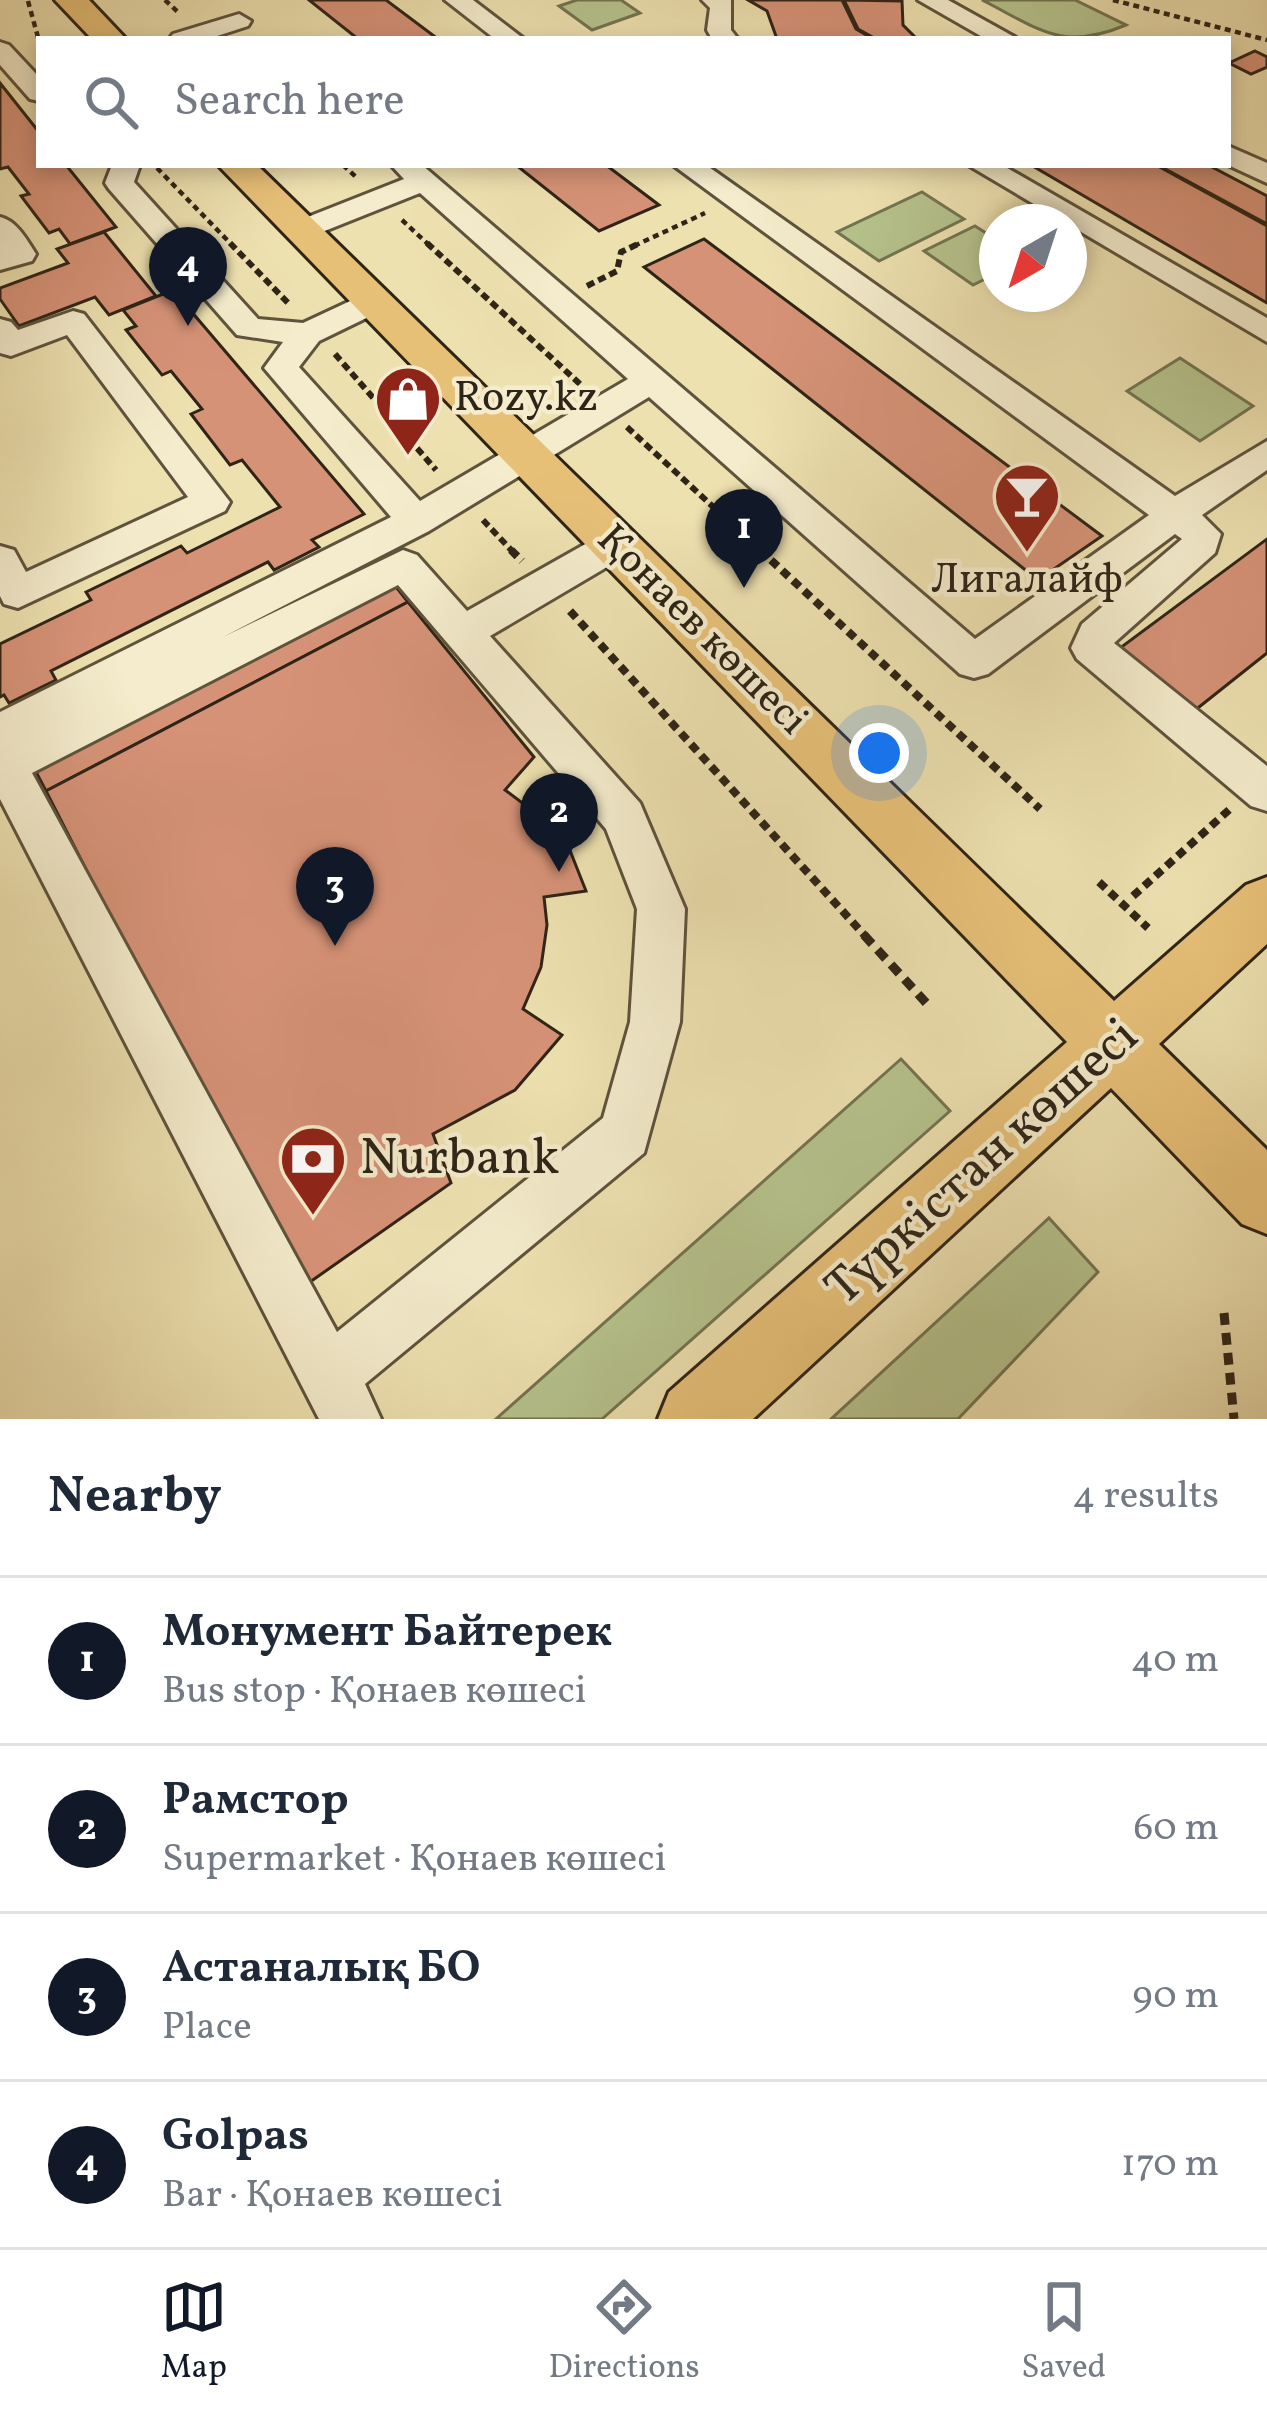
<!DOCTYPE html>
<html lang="en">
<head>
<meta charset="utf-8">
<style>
  :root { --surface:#fff; --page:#f2f2f3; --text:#1f2937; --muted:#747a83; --line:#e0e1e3; --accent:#111827 }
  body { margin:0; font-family:Vollkorn,serif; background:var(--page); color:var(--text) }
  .compass { position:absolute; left:979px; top:204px; width:108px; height:108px; border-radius:50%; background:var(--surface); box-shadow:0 6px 18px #0003; rotate:219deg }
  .you { position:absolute; left:879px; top:753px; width:42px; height:42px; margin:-30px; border:9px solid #fff; border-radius:50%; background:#1a73e8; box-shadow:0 0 0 18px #1a73e833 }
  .badge { display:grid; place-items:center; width:78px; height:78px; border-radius:50%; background:var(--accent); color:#fff; font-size:39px; font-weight:700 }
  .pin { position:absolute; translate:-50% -99px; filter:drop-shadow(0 3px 6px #0008) }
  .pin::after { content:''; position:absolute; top:63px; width:42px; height:36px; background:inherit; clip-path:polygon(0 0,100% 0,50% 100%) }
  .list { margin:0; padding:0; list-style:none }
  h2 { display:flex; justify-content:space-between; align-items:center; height:156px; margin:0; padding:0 48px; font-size:51px }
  h2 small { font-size:39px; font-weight:400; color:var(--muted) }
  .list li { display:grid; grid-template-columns:78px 1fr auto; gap:36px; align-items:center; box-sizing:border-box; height:168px; padding:0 48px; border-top:3px solid var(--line) }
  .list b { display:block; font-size:45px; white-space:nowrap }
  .list p { margin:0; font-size:39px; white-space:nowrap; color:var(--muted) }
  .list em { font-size:39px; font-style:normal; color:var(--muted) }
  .icon { flex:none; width:66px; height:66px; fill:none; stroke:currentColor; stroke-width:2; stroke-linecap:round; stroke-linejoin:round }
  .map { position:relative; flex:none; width:1267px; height:1419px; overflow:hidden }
  .search { position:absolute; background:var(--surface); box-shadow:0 6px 18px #0003; left:36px; right:36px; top:36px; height:132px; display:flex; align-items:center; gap:30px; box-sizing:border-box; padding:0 42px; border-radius:0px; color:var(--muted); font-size:45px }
  .sheet { height:828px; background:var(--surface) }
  nav { display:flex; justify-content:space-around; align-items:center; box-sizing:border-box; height:168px; border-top:3px solid var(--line); background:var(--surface); font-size:33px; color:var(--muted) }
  nav a { display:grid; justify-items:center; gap:6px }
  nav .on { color:var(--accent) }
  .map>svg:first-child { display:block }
  .green { fill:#b6c38d; stroke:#727452; stroke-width:3 }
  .building { fill:#d69277; stroke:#2e2417; stroke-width:3 }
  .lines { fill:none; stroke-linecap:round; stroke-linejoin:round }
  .minor-casing { stroke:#5e533d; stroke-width:6 }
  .major-casing { stroke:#2e2417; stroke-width:6 }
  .path-far3 { stroke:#2e2417; stroke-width:4.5; stroke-dasharray:6 4.5; stroke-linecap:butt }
  .path-far2 { stroke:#2e2417; stroke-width:6; stroke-dasharray:8 4.5; stroke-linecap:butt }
  .path-far1 { stroke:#2e2417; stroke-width:8; stroke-dasharray:9 6; stroke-linecap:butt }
  .path { stroke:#2e2417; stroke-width:9; stroke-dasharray:12 8; stroke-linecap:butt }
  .minor { fill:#f4eccc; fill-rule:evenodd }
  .major { fill:#e7c078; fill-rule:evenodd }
  .labels { text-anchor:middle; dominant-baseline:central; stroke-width:9; stroke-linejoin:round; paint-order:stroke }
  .poi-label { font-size:42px; fill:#2e2417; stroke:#f4eccc; text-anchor:start }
  .street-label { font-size:42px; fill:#2e2417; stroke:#f4eccc }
  .near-poi-label { font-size:51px; fill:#2e2417; stroke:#f4eccc; text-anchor:start }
  .near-street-label { font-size:51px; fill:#2e2417; stroke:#f4eccc }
</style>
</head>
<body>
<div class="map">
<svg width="1267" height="1419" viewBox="0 0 1267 1419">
  <rect width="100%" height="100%" fill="#eee1b0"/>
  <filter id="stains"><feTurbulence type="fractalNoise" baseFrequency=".00167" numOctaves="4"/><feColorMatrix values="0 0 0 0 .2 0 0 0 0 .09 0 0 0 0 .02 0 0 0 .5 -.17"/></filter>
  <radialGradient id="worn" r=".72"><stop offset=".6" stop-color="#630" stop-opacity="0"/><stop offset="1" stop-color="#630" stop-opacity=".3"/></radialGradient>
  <g class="green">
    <polygon points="577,0 621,0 640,13 592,30 559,6"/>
    <path d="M982,0h93l51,25c-64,27 -87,4 -144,-25z"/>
    <polygon points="922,192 964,219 879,261 837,232"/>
    <polygon points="975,226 997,240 997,273 973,285 924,251"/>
    <polygon points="1180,358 1253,406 1200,441 1127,391"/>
    <polygon points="901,1059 950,1111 602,1419 496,1419"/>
    <polygon points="1049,1218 1098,1272 958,1419 831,1419"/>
  </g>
  <g class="building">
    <polygon points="309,0 386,0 438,39 358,39"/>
    <polygon points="748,0 842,0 856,29 873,39 777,39 767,11"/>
    <polygon points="844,0 902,1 903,25 917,39 876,39 858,29"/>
    <polygon points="1255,51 1267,57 1267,67 1251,74 1229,63"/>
    <polygon points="0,83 39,132 39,165 66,165 116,227 70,244 59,229 49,233 21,196 29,194 8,167 0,169"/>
    <polygon points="516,165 606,165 659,205 599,231"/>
    <polygon points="1031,165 1156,165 1267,226 1267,303"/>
    <polygon points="1158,165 1208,165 1267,196 1267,224"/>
    <polygon points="104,232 156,296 109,315 95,297 19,326 0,299 0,288 68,263 57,249"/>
    <polygon points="704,239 1102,536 1038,580 644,267"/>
    <polygon points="173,290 364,514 312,540 319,547 274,570 268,562 51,671 56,680 9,703 4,695 0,697 0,644 91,600 86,592 181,546 187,553 280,507 242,460 230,465 191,414 202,409 171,371 162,375 126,330 136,326 123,310"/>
    <polygon points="1267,539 1267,653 1189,715 1112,654"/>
    <polygon points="393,583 408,602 46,791 34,768"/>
    <polygon points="408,602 534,757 505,790 541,817 569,848 586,891 544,897 547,925 541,967 523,1009 562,1035 515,1090 433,1134 451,1183 300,1289 46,791"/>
  </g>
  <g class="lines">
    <g class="minor-casing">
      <g id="minor">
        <polygon points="445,0 473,0 524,39 495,39"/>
        <polygon points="702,0 731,0 731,30 738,39 712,39 707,30 710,8"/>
        <polygon points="918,0 948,0 1018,39 986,39"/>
        <polygon points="239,14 251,21 248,26 208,39 169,39 173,34"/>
        <polygon points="0,42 9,45 39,77 39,101 30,99 0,65"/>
        <polygon points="1228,146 1267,163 1267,183 1228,165"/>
        <path d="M112,165h28l-6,17 124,137 45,4 60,-28h22l5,7 -5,7 -66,32 -20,26 121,134 208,-122 -208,-186 -108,43h-22l-4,-6 4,-6 114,-45 -13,-14h31l553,474 174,-124 -476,-350h33l469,331 92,-55v29l-65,45 19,19 -6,19 -101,90 153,123v45l-16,-5 -174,-147 -6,-11 11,-24 100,-85 -7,-5 -187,140 -14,4 -14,-4 -311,-277 -220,134 -206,106 180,-87 14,5 50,56 136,-77 13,-4 13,4 6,10 -6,10 -139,82 150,167 45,106 -5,113 -36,131 -279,231 16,35h-62l-319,-620v-87l391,-195 -127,-149 19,-26 -46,-7 -128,-146 -4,-6zM398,585l208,244 31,80 -7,113 -27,96 -266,214 -305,-559z"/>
        <polygon points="968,165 1002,165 1267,318 1267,342"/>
        <path d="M0,217c17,4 27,23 36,37l-4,7 -32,9z"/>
        <polygon points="73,311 84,314 230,502 225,511 18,608 4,604 0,596 0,546 14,550 26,572 188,497 67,335 11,356 0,353 0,319 11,322 18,330"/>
      </g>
    </g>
    <g class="major-casing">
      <g id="major">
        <polygon points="55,0 89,0 126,39 92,39"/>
        <polygon points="218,165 257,165 1114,1001 1246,885 1267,877 1267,944 1159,1044 1267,1150 1267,1234 1242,1224 1111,1088 753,1419 658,1419 669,1392 1067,1042"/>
      </g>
    </g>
    <g class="path-far3">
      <polyline points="165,0 180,14"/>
      <polyline points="1113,0 1267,40"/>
      <polyline points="28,1 39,41"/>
      <polyline points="343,165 356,177"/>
      <polyline points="157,168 233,246"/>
      <polyline points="402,220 430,246"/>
      <polyline points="634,246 705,213"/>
    </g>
    <g class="path-far2">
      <polyline points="230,243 289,304"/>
      <polyline points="427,243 581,385"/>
      <polyline points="587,286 617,271 621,252 640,243"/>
      <polyline points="335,354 436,470"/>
      <polyline points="627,427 763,553"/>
      <polyline points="483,520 514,553"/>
    </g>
    <g class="path-far1">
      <polyline points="511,550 522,561"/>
      <polyline points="760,550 1040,809"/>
      <polyline points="570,611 867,938"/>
      <polyline points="1099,882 1148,928"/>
      <polyline points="1133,896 1230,809"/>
    </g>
    <g class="path">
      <polyline points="864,935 929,1006"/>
      <polyline points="1224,1313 1234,1419"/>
    </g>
    <use href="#minor" class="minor"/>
    <use href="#major" class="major"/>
  </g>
  <defs>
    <g id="shop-pin" transform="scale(3.45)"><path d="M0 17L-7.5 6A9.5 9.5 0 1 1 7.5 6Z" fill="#8f2418" stroke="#f4eccc"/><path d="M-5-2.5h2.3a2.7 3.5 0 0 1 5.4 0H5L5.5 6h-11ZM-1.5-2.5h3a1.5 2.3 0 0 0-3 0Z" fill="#fff"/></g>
    <g id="bar-pin" transform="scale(3.45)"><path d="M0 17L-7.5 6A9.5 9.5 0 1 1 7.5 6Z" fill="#8f2418" stroke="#f4eccc"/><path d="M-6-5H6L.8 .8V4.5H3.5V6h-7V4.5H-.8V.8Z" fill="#fff"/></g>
    <g id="bank-pin" transform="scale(3.45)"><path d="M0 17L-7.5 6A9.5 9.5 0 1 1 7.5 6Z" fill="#8f2418" stroke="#f4eccc"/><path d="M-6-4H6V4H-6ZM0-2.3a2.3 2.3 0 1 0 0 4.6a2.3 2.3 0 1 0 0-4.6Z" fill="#fff"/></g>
  </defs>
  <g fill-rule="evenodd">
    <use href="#shop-pin" x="408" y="399"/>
    <use href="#bar-pin" x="1027" y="496"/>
    <use href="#bank-pin" x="313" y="1159"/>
  </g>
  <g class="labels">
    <g class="poi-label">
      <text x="454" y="399">Rozy.kz</text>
      <text x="1027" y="581" text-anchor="middle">Лигалайф</text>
    </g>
    <g class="street-label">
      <text transform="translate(701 631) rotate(45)">Қонаев көшесі</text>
    </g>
    <g class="near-poi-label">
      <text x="360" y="1159">Nurbank</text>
    </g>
    <g class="near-street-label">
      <text transform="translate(983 1163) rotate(-42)">Түркістан көшесі</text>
    </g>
  </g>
  <rect width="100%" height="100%" filter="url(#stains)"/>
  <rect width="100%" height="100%" fill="url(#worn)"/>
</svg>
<svg class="compass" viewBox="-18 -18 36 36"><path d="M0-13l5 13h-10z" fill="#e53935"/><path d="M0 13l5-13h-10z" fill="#747a83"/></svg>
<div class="you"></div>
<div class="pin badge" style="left:744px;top:588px">1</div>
<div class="pin badge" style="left:559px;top:872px">2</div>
<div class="pin badge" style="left:335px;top:946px">3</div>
<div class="pin badge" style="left:188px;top:326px">4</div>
<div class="search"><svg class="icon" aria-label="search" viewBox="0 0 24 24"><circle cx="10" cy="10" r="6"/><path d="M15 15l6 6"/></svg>Search here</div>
</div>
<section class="sheet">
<h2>Nearby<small>4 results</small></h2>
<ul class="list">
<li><span class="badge">1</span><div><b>Монумент Байтерек</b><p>Bus stop · Қонаев көшесі</p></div><em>40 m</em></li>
<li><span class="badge">2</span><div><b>Рамстор</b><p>Supermarket · Қонаев көшесі</p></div><em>60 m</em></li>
<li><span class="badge">3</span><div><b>Астаналық БО</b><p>Place</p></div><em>90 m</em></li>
<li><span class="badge">4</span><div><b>Golpas</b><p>Bar · Қонаев көшесі</p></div><em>170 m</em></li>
</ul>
</section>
<nav>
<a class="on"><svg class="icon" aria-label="map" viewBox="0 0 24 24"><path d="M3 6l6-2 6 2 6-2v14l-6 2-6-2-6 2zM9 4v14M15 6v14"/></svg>Map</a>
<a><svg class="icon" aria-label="directions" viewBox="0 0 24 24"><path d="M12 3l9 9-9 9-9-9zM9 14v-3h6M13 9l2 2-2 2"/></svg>Directions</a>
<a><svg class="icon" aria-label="saved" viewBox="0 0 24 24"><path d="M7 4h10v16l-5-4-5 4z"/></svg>Saved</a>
</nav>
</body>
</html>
